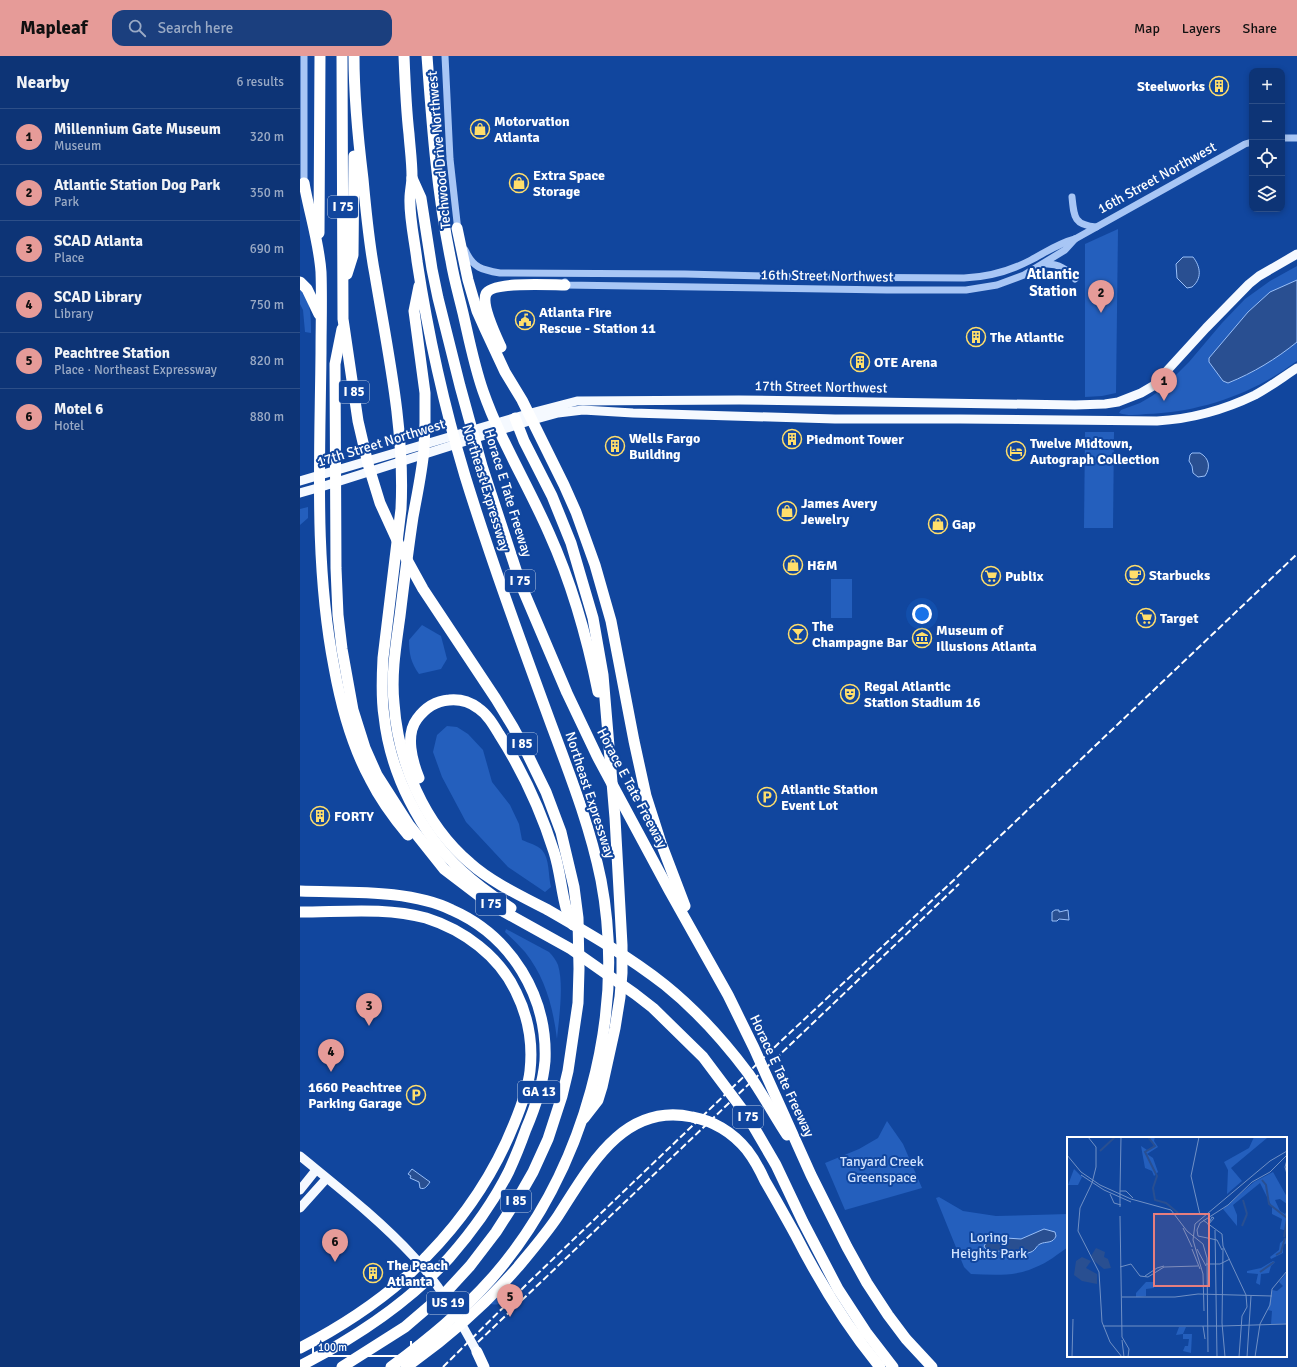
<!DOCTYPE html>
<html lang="en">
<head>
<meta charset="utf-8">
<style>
  :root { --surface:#0d3476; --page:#1b3f7e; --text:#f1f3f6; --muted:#9aaac5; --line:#2d4f88; --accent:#e69b98 }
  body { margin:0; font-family:Signika,sans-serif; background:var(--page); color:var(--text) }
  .controls { position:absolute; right:12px; top:12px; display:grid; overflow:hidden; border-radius:8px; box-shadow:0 2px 6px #0003 }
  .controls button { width:36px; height:36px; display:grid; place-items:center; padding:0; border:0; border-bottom:1px solid var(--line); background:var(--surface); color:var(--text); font:20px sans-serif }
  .scale { position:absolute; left:12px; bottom:10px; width:100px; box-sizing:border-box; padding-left:4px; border:2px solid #fff; border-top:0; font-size:11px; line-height:14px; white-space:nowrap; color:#fff; -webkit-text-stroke:3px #11469e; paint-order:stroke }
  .you { position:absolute; left:622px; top:558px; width:14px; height:14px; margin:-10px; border:3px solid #fff; border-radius:50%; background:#1a73e8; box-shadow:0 0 0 6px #1a73e833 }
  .badge { display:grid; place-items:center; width:26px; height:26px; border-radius:50%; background:var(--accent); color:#111; font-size:13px; font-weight:700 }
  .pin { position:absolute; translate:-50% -33px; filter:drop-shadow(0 1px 2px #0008) }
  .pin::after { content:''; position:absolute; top:21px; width:14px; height:12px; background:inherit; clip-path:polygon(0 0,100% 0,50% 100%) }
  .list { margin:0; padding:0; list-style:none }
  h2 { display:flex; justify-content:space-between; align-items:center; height:52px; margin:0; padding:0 16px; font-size:17px }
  h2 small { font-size:13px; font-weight:400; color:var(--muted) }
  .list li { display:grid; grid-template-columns:26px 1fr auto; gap:12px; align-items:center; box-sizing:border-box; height:56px; padding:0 16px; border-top:1px solid var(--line) }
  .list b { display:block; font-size:15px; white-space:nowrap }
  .list p { margin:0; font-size:13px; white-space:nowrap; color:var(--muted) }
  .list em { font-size:13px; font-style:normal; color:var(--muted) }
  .icon { flex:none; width:22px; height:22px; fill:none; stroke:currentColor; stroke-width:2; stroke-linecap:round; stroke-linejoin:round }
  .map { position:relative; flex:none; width:997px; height:1311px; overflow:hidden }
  header { display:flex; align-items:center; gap:24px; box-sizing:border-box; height:56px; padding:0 20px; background:var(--accent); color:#111 }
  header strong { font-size:19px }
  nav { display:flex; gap:22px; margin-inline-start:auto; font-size:14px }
  .search { width:280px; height:36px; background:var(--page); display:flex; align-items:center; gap:10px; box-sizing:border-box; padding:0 14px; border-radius:12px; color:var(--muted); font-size:15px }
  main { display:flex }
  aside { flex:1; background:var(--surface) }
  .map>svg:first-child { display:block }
  .green { fill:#245fbd }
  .water { fill:#294f91; stroke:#99bff8 }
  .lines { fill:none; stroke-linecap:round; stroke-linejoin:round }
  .minor { stroke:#a8c6f5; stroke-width:7 }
  .major { stroke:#f5f9ff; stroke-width:9 }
  .highway { stroke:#fff; stroke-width:11 }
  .rail { stroke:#fff; stroke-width:2; stroke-dasharray:7 3; stroke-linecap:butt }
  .labels { text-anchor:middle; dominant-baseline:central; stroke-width:4; stroke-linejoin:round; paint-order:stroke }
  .shield { fill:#11469e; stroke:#b8c8e2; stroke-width:1 }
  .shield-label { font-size:13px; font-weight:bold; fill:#fff }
  .poi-label { font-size:14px; font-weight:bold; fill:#fff; stroke:#11469e; text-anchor:start }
  .street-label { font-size:14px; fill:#fff; stroke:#11469e }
  .park-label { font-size:14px; fill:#d0e2fe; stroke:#11469e }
  .neighbourhood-label { font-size:15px; font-weight:bold; fill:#fff; stroke:#11469e }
  .inset-river { fill:none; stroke:#294f91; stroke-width:2 }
  .inset-road { fill:none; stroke:#7090c5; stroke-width:1 }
  .view { fill:#e67e7e; fill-opacity:0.15; stroke:#e67e7e; stroke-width:2 }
  .inset-edge { fill:none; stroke:#fff; stroke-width:2 }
</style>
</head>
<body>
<header>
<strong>Mapleaf</strong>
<div class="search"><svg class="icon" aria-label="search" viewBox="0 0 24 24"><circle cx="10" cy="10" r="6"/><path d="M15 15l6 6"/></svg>Search here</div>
<nav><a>Map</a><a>Layers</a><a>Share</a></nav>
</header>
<main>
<aside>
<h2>Nearby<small>6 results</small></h2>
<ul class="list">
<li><span class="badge">1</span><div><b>Millennium Gate Museum</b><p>Museum</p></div><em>320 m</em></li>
<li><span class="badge">2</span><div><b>Atlantic Station Dog Park</b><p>Park</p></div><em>350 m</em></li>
<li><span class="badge">3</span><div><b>SCAD Atlanta</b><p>Place</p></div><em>690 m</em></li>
<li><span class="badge">4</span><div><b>SCAD Library</b><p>Library</p></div><em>750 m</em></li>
<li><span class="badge">5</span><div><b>Peachtree Station</b><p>Place · Northeast Expressway</p></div><em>820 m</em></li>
<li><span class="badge">6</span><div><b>Motel 6</b><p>Hotel</p></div><em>880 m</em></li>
</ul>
</aside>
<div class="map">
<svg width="997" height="1311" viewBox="0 0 997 1311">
  <rect width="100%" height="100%" fill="#11469e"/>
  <g class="green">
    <polygon points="818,173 816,337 802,340 785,341 785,188"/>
    <path d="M997,210v95c-10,7 -20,14 -31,20 -36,20 -79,32 -120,33 -9,1 -19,2 -27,-1l2,-3 19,-7 12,-7 11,-8 26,-26 33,-39 23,-24 25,-18z"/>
    <path d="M0,232c11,13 11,28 11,45l-6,-1 -2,-22 -3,-6z"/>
    <polygon points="785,376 814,376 813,472 784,472"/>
    <polygon points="8,451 8,462 0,469 0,453"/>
    <rect x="531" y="523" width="21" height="39"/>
    <path d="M122,569l19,11 6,23 -6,10 -22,5c-8,-11 -10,-20 -10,-34z"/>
    <path d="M147,670l10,1 11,7 15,16 9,32 18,23 9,19 3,16c7,3 15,5 20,10 8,9 6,26 9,37l-6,5 -37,-25 -42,-45 -24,-45 -9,-25 4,-17z"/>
    <path d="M206,873l43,23c4,4 7,8 9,13 6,20 1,53 -1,74 -4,-32 -12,-62 -32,-87 -6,-7 -13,-14 -20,-20z"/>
    <polygon points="587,1065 603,1088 622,1132 545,1154 525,1107 559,1093 578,1082"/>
    <path d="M639,1141l24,14 33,5 72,-2v33c-10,7 -21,16 -32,20 -21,10 -43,8 -65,7l-7,-7 -28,-69z"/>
    <path d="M201,1234l8,7c-6,6 -12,10 -20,6z"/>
  </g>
  <g class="water">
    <path d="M883,201h10c8,10 9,22 -1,30l-5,1 -10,-10 -1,-14z"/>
    <path d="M997,224v62c-21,17 -44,31 -69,41l-5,-2 -14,-19v-4l39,-46 22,-20z"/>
    <path d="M892,397h8c9,5 11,14 5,23l-7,1 -5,-4 -1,-7 -3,-5 1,-6z"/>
    <polygon points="755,854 759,854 759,856 768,854 769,864 759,863 757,865 752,865 752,856"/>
    <path d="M112,1113l18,13c-3,4 -5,8 -10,6l-1,-6 -9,-4 1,-2 -3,-2z"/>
    <path d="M744,1173l11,3 1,4c-3,8 -10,5 -16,8 -4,2 -4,6 -9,8 -9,4 -18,-1 -28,-1 -4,0 -8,1 -13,0 -3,-1 -3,-1 -5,-3l-1,-2 6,-9 31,2z"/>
  </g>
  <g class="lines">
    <g class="minor">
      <polyline points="145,0 150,103 158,175"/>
      <polyline points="982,82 997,82"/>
      <polyline points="4,127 4,0"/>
      <path d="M772,141c2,20 2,28 24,30"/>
      <path d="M165,194c8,18 17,20 35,23l185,1 118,3 161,1c24,-1 46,-7 67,-18 15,-8 28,-17 44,-21l170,-95 7,-2"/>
      <path d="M744,208c14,-1 23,4 31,15"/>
      <polyline points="265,226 265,229 587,234 666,234 697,229 724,219 765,194 775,183"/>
    </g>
    <g class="major">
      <polyline points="0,425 231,357 277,345 439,344 775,349 805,348 818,346 841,337 853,330 906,272 949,228 959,220 997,198"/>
      <path d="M0,437l21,-6 208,-66 29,-8 25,-3 50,3 202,6h125l197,2c34,-2 67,-11 98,-26 15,-8 28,-18 42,-27"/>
      <path d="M0,1100c39,32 80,64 114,101 26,28 45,62 63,95"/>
      <polyline points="0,1134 16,1114"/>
      <polyline points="0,1152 26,1123"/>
    </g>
    <g class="highway">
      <path d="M54,0c0,42 4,82 9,123 3,33 6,65 12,96 13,78 30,155 26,234l-18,149c-1,19 -2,39 1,58 6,57 36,117 78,155 15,14 32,26 49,37"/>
      <path d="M127,0c5,69 10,138 24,205 3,18 8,35 12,52 6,26 11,52 20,78 17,49 45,94 66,142 23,51 38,104 49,159"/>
      <polyline points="112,122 121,142 132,213 138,242 160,330 182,410 221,529 267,637 297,700 369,834 428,939 454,992 511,1119 547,1191 567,1227 588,1259 606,1283 632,1311"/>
      <path d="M4,127c5,29 15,59 17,89 1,27 0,55 0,81 -1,105 -7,211 13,314 7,39 17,77 36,112 10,20 23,38 38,56"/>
      <polyline points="157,172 168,224 177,255 185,273 205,316 222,344 264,429 276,456 295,509 311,565 334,685 346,740 361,787 385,850"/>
      <polyline points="19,177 20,0"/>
      <polyline points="47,218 53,199 54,100"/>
      <polyline points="0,226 7,233 19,258"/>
      <path d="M119,230l-5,25 11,82v30l-1,26c-2,23 -7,46 -11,68 -5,33 -9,66 -13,99 -4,29 -9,58 -6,87 4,59 30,121 76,160 21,19 53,34 78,47 40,23 80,46 117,75 31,25 59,56 83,88 14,20 26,42 39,62"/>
      <polyline points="42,273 35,308 36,512 38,559 42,593 53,654 65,692 77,719 109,769 144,813 190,848 271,893 335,938 353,952 403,1001 448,1061 476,1109 503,1166 538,1233 566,1276 593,1311"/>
      <path d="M201,291c-5,-11 -20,-42 -15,-53 6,-13 65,-9 79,-9"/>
      <polyline points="215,362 224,385 252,440 271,487 293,562 303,619 315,762 322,889 322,917 320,941 315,972 302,1031 298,1044 284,1062"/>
      <path d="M119,722c-7,-17 -14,-43 -2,-59 8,-11 19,-18 32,-19 10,-1 21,2 29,8 9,6 15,16 21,26 23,36 42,77 55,118 6,18 7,38 12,56 2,6 5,12 7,17"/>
      <path d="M0,835c48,2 109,-2 152,19 59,26 96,86 93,151 -2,23 -10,47 -19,68 -5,14 -11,29 -17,42 -15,30 -38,62 -60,87 -42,46 -94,80 -149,108"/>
      <path d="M0,856c41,0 86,-5 126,6 38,12 73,38 90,74 12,24 17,52 14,79 -2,18 -9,36 -16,53 -20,50 -49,93 -87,132 -7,7 -14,15 -22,22 -32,28 -68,51 -105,70"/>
      <polyline points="177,1296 184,1311"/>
      <polyline points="42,1311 105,1271 147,1235 170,1210 196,1176 221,1137 233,1116 248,1083 262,1040 268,1015 278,947 279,913 278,862 274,831 261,776 246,736 226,695 213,671 196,643 123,533 101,493 80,447 68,408 58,365 43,263 42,0"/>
      <path d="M91,1311c36,-27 71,-55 101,-89 92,-105 135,-261 109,-398 -11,-54 -31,-105 -50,-156 -30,-82 -60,-164 -86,-248 -21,-70 -37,-142 -48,-215 -2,-19 -8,-44 -7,-63 0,-7 2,-14 2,-22 0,-14 -2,-28 -3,-42 -3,-26 -4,-52 -5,-78"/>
      <path d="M106,1311c41,-29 79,-62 112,-100 14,-17 28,-33 40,-51 31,-48 65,-114 134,-99 22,4 41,16 55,33 7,9 13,20 18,31 10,17 20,35 30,53 24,47 51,92 85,133"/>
    </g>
    <g class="rail">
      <polyline points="178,1286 659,828"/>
      <polyline points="143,1311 230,1225 480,986 656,822 997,498"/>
    </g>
  </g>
  <defs>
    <g id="building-ring" transform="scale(1)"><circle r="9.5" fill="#11469e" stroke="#ffde6b" stroke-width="1.5"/><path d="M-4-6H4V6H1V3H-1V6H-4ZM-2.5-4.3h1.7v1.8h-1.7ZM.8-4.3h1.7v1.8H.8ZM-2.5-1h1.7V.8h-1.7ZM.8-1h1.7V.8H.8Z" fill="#ffde6b"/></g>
    <g id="shop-ring" transform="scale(1)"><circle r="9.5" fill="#11469e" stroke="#ffde6b" stroke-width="1.5"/><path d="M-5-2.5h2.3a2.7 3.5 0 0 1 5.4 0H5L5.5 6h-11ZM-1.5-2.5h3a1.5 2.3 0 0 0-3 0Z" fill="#ffde6b"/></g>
    <g id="civic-ring" transform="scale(1)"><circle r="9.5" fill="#11469e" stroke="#ffde6b" stroke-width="1.5"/><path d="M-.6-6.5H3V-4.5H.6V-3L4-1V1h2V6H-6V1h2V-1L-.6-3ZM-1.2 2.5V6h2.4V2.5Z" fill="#ffde6b"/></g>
    <g id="hotel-ring" transform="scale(1)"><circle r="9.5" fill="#11469e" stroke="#ffde6b" stroke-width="1.5"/><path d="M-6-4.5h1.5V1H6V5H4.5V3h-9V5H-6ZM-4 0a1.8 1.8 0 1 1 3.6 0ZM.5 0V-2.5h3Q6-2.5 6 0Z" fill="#ffde6b"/></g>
    <g id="cafe-ring" transform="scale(1)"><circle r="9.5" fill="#11469e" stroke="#ffde6b" stroke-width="1.5"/><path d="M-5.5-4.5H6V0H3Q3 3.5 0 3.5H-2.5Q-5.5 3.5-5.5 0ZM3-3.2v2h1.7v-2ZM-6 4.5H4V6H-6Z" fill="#ffde6b"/></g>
    <g id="supermarket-ring" transform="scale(1)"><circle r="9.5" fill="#11469e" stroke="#ffde6b" stroke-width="1.5"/><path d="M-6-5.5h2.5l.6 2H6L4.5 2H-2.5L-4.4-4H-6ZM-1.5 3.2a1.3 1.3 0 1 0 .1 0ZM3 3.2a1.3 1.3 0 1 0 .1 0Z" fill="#ffde6b"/></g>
    <g id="bar-ring" transform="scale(1)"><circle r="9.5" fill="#11469e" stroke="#ffde6b" stroke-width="1.5"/><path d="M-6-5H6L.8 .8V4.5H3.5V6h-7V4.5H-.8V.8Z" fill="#ffde6b"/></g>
    <g id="museum-ring" transform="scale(1)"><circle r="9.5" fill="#11469e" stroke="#ffde6b" stroke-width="1.5"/><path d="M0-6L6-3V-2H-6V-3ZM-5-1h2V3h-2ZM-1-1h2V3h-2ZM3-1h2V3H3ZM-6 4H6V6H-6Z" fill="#ffde6b"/></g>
    <g id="theatre-ring" transform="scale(1)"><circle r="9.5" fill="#11469e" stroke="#ffde6b" stroke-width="1.5"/><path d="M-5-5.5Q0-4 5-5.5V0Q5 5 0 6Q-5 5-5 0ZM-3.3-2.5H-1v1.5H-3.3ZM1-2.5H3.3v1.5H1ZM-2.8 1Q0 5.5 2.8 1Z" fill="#ffde6b"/></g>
    <g id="parking-ring" transform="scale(1)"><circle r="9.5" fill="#11469e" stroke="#ffde6b" stroke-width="1.5"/><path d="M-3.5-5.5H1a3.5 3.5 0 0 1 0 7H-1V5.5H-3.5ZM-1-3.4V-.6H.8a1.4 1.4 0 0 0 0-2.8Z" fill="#ffde6b"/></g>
  </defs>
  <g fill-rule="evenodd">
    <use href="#building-ring" x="919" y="30"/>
    <use href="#shop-ring" x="180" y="73"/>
    <use href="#shop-ring" x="219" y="127"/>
    <use href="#civic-ring" x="225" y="264"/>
    <use href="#building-ring" x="676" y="281"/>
    <use href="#building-ring" x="560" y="306"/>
    <use href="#building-ring" x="492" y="383"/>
    <use href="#building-ring" x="315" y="390"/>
    <use href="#hotel-ring" x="716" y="395"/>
    <use href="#shop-ring" x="487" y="455"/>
    <use href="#shop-ring" x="638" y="468"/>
    <use href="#shop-ring" x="493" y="509"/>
    <use href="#cafe-ring" x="835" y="519"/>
    <use href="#supermarket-ring" x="691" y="520"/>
    <use href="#supermarket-ring" x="846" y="562"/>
    <use href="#bar-ring" x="498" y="578"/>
    <use href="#museum-ring" x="622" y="582"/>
    <use href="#theatre-ring" x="550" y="638"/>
    <use href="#parking-ring" x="467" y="741"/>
    <use href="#building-ring" x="20" y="760"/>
    <use href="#parking-ring" x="116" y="1039"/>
    <use href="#building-ring" x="73" y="1217"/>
  </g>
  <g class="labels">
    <g class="shield">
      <rect x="28" y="140" width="30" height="22" rx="3"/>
      <rect x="39" y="325" width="30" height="22" rx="3"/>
      <rect x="205" y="514" width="30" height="22" rx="3"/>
      <rect x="207" y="677" width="30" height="22" rx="3"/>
      <rect x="176" y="837" width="30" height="22" rx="3"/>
      <rect x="218" y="1025" width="42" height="22" rx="3"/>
      <rect x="433" y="1050" width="30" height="22" rx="3"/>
      <rect x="201" y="1134" width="30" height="22" rx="3"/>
      <rect x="127" y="1236" width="42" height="22" rx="3"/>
    </g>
    <g class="shield-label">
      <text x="43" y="151">I 75</text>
      <text x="54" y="336">I 85</text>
      <text x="220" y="525">I 75</text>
      <text x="222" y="688">I 85</text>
      <text x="191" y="848">I 75</text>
      <text x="239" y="1036">GA 13</text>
      <text x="448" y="1061">I 75</text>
      <text x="216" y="1145">I 85</text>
      <text x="148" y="1247">US 19</text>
    </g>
    <g class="poi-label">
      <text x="905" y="30" text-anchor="end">Steelworks</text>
      <text x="194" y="65">Motorvation<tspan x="194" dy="16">Atlanta</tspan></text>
      <text x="233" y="119">Extra Space<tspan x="233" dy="16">Storage</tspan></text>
      <text x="239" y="256">Atlanta Fire<tspan x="239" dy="16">Rescue - Station 11</tspan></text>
      <text x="690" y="281">The Atlantic</text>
      <text x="574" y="306">OTE Arena</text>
      <text x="329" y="382">Wells Fargo<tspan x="329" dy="16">Building</tspan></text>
      <text x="506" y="383">Piedmont Tower</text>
      <text x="730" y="387">Twelve Midtown,<tspan x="730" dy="16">Autograph Collection</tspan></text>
      <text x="501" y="447">James Avery<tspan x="501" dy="16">Jewelry</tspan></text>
      <text x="652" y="468">Gap</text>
      <text x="507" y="509">H&amp;M</text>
      <text x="849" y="519">Starbucks</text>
      <text x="705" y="520">Publix</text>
      <text x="860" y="562">Target</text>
      <text x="512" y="570">The<tspan x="512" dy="16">Champagne Bar</tspan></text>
      <text x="636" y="574">Museum of<tspan x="636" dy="16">Illusions Atlanta</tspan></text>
      <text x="564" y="630">Regal Atlantic<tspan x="564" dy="16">Station Stadium 16</tspan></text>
      <text x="481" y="733">Atlantic Station<tspan x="481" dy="16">Event Lot</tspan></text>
      <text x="34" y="760">FORTY</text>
      <text x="102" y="1031" text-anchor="end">1660 Peachtree<tspan x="102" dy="16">Parking Garage</tspan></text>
      <text x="87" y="1209">The Peach<tspan x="87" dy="16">Atlanta</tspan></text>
    </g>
    <g class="street-label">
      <text transform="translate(139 94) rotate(-95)">Techwood Drive Northwest</text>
      <text transform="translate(857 122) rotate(-29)">16th Street Northwest</text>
      <text transform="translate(527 220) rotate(1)">16th Street Northwest</text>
      <text transform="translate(521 331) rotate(1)">17th Street Northwest</text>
      <text transform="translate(81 387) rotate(-17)">17th Street Northwest</text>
      <text transform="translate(186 432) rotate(73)">Northeast Expressway</text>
      <text transform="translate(208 437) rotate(73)">Horace E Tate Freeway</text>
      <text transform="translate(332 732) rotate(62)">Horace E Tate Freeway</text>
      <text transform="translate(290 739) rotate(72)">Northeast Expressway</text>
      <text transform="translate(482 1020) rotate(65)">Horace E Tate Freeway</text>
    </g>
    <g class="park-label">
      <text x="582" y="1105">Tanyard Creek<tspan x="582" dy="16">Greenspace</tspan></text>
      <text x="689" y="1181">Loring<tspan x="689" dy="16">Heights Park</tspan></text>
    </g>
    <g class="neighbourhood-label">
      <text x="753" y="218">Atlantic<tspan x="753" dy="17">Station</tspan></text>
    </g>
  </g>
  <g transform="translate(767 1081)">
    <rect width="220" height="220" fill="#11469e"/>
    <path d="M81,0h7l-1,4 4,6 -11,7 6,4 5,14 -4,4 -2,-5 -7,-3 -4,-22 6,4 8,-3zM187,0h19l-6,1 -36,30 11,13 -15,13 1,-24 -4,-8 25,-14zM7,32l8,8 -4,8h-10zM206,35l14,25v7l-7,-5 -5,1 5,11 5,3 2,-4v21l-7,-2 2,-10 -10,-5v-7l-12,-24 -27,22 4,10v11l-14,-17 31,-27zM220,100v6l-4,2v8l-12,6 -1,-2 9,-7 1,-7zM206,124l2,1 -4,4 -2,7 -8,1 -1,11 -4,-2 2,-9 -11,-1v-2l14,-3zM220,135v52h-16l1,-13 -4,-1 4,-20 5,1 6,-5 -4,-4zM79,145h8v6l-8,1v7l-10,1v-4zM112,190h7l-3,7h9l-1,19 -8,-2 2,-5h3l1,-7h-6v-5l-7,1z" fill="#245fbd"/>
    <path d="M29,111l9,4 -1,5 4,2 3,9 -7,1 -10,-8 -3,-5zM15,120l9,4 -5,7 11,6v10l-15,-3 -8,-6 2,-14z" fill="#294f91"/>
    <path class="inset-river" d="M81,0l7,9 -10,6 12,24 -4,12 2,12 11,3 12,10M33,14l15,-14M195,43l4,5 3,19 18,14M176,63l4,14M175,89l5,-12M217,100l3,-18M209,118l5,-3 4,-14M193,135l14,-10"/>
    <path class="inset-road" d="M21,0l8,10v20l-4,16 -12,25 -2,23 21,41 3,50 8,20 12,15M132,0l-8,39 9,39M0,18l14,17 19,13 31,14 40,11 16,21 16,13 4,14 1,94M220,23l-2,7 2,7M14,38l23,15 27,12M53,54l1,-54M43,57l4,9 7,2M53,70v-16h6l7,7M53,79l2,121 7,12 -1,8M136,83l19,14 1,12 23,49 1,12 -5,9 -3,41M141,88l4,-8 2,1 -6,7M116,91l9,19M148,93l2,127M156,111l-1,75 3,34M125,112l8,20M130,112l9,17M155,113l-5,-10 -19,-4 -1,-6 3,-7 28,-18 24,-23 18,-10 17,-17M139,127h14l10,-5M53,130l11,-3 9,12 8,1 16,-10 34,-1M78,139l12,-8 7,-2M55,160h53l23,-3 74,2M137,174l-1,-37 -10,-34 2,-16 75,-63 17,-10M36,189h119M136,189l2,13M155,189l65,-2M55,203l2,17M5,220l1,-38M180,220l4,-61M188,220l5,-33 10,-19 2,-16 15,-18"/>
    <path class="view" d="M87,77h55v72h-55z"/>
    <rect width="220" height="220" class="inset-edge"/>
  </g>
</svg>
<div class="controls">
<button>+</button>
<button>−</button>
<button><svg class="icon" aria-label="locate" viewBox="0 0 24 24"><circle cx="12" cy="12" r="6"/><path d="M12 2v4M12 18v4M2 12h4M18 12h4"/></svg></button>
<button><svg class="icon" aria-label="layers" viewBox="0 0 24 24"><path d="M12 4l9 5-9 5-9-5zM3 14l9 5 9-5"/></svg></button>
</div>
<div class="scale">100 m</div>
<div class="you"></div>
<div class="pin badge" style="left:864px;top:345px">1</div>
<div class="pin badge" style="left:801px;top:257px">2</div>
<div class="pin badge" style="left:69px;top:970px">3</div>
<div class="pin badge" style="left:31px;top:1016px">4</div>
<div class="pin badge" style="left:210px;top:1261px">5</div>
<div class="pin badge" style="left:35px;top:1206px">6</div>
</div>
</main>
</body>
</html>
